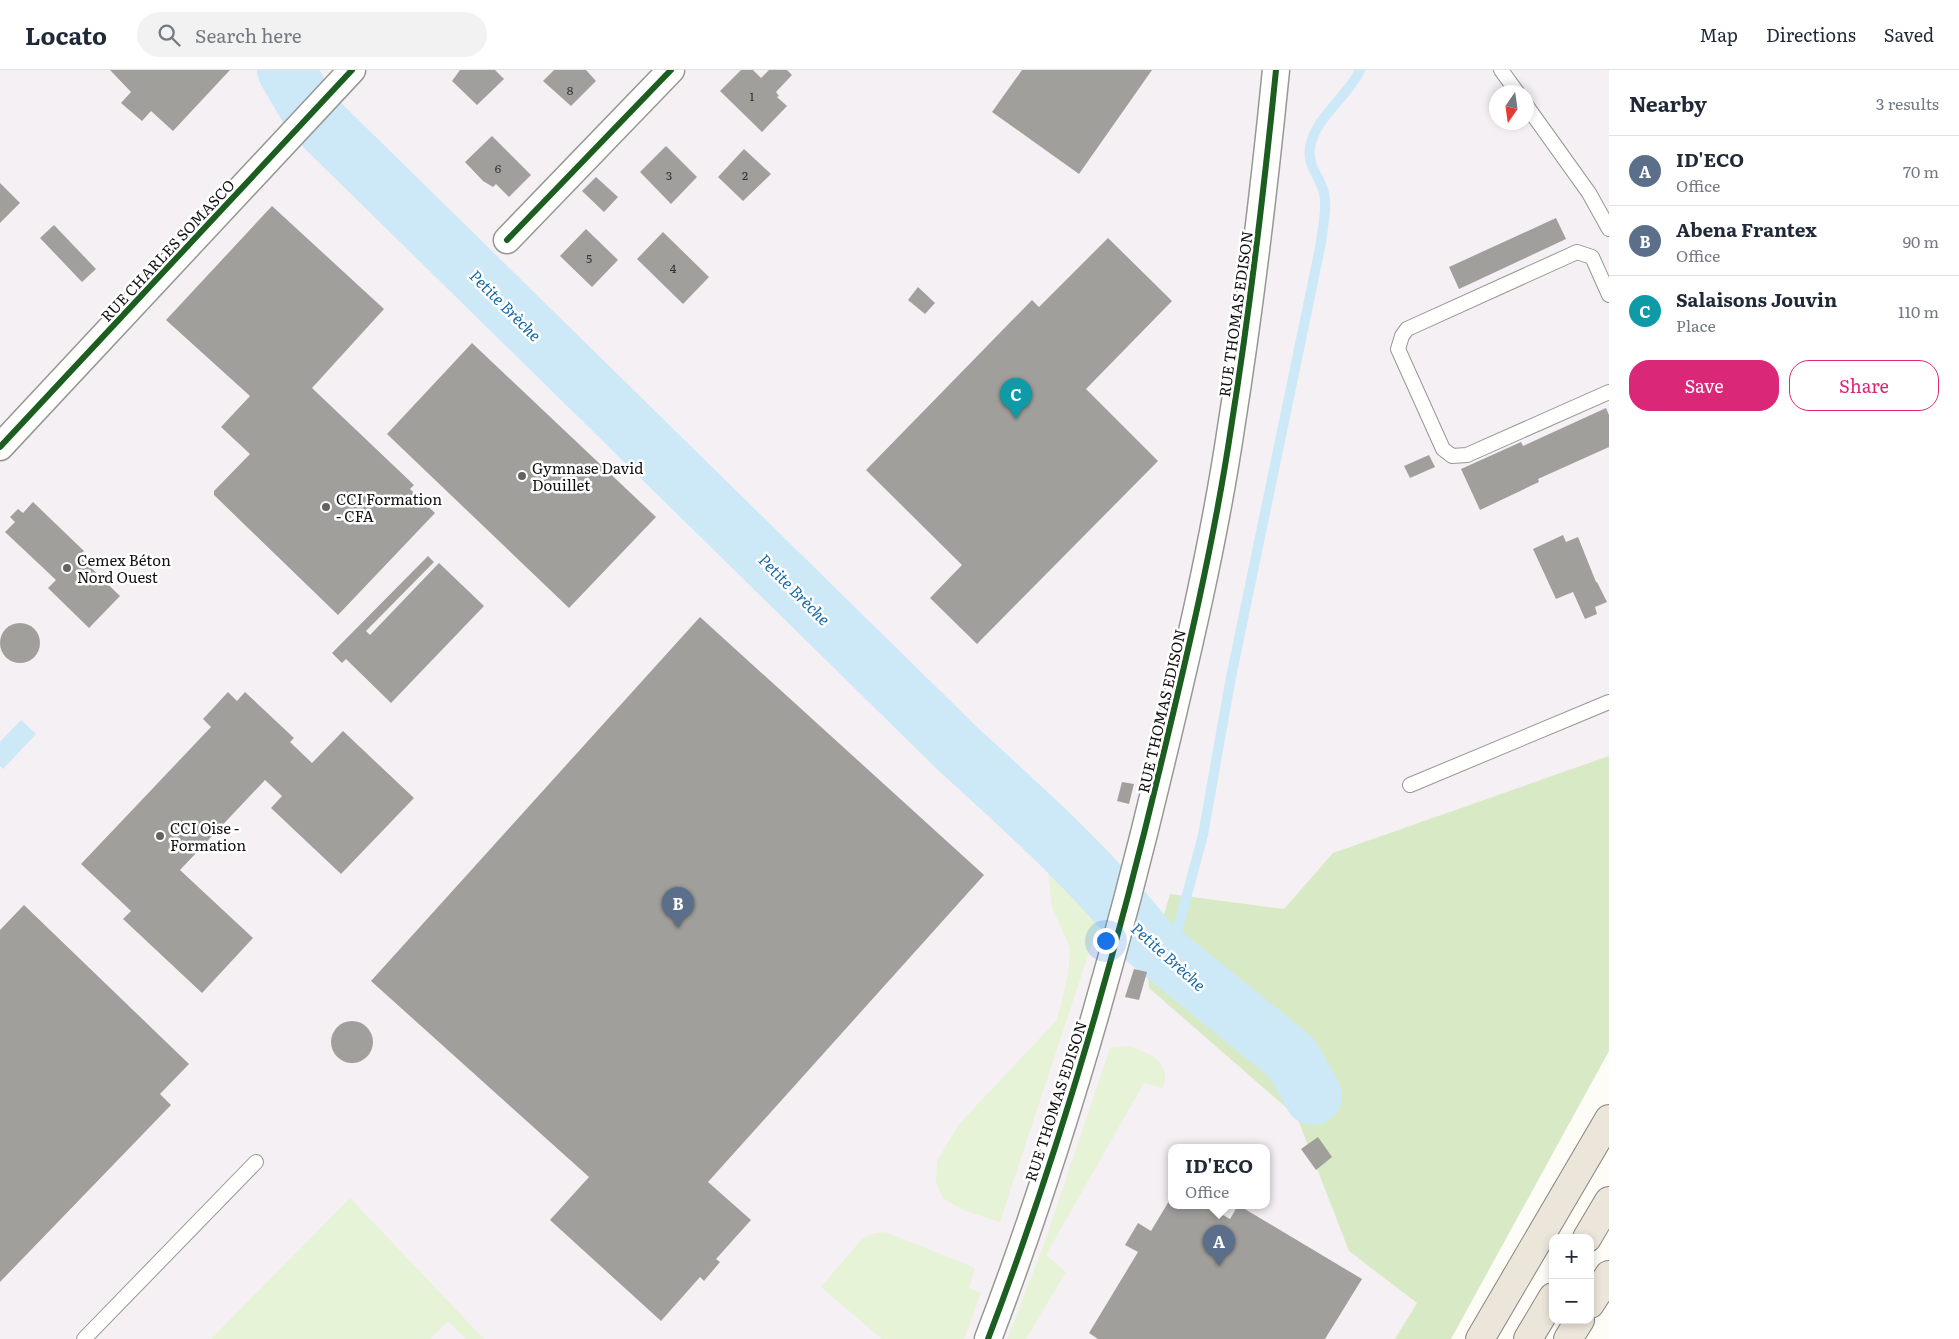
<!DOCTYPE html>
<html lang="en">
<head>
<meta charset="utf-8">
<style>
  :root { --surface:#fff; --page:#f2f2f3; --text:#1f2937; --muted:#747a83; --line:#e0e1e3; --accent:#db2777 }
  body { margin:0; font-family:Literata,serif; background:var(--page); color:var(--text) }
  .controls { position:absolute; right:15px; bottom:15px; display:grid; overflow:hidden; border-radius:10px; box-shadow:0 2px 8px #0003 }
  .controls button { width:45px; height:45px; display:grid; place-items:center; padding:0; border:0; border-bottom:1px solid var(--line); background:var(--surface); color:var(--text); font:25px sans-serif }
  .compass { position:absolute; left:1489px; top:15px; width:45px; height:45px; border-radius:50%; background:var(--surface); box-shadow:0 2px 8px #0003; rotate:193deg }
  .you { position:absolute; left:1105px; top:870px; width:18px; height:18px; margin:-12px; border:4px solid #fff; border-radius:50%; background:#1a73e8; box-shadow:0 0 0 8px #1a73e833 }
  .badge { display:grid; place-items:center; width:32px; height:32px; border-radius:50%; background:var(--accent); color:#fff; font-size:16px; font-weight:700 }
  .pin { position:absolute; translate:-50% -41px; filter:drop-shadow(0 1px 2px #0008) }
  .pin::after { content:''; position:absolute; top:26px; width:18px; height:15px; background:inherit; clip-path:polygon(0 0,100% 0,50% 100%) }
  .popup { position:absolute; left:1168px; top:1074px; width:102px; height:65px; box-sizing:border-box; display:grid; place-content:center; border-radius:10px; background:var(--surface); filter:drop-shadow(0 1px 4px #0005); font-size:16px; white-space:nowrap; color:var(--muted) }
  .popup b { font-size:19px; color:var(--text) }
  .popup::after { content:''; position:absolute; left:50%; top:100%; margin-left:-10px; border:10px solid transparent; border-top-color:var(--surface) }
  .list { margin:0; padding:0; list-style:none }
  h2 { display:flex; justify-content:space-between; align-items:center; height:65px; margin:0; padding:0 20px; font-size:21px }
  h2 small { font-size:16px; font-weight:400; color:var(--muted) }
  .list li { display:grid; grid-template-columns:32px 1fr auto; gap:15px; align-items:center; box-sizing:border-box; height:70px; padding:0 20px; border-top:1px solid var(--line) }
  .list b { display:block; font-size:19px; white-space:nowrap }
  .list p { margin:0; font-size:16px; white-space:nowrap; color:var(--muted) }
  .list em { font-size:16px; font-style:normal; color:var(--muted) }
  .actions { display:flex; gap:10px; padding:15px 20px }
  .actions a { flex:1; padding:11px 0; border:1px solid var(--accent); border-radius:20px; text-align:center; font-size:18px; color:var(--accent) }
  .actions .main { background:var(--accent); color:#fff }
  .icon { flex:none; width:28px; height:28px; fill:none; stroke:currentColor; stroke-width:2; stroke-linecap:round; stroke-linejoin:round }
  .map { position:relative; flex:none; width:1609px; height:1269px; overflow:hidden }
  header { display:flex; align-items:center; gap:30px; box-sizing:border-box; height:70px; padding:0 25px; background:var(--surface); border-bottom:1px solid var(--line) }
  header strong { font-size:24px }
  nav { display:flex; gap:28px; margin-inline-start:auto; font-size:18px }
  .search { width:350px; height:45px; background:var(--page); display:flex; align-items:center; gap:12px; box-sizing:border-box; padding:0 18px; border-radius:28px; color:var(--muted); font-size:19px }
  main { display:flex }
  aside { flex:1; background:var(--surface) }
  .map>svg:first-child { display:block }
  .industrial { fill:#f5f0f3; fill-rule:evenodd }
  .green { fill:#e7f3d7 }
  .forest { fill:#d8eac5 }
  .water { fill:#cde8f7 }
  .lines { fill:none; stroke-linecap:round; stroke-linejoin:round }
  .stream { stroke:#cde8f7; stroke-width:10 }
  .river { stroke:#cde8f7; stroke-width:58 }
  .building { fill:#a19f9c }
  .service-casing { stroke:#979795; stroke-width:16 }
  .minor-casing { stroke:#979795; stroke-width:29 }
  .trunk-casing { stroke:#858482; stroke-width:30 }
  .service { stroke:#fffffe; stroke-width:14 }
  .minor { stroke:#fffffe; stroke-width:26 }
  .trunk { stroke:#ece5da; stroke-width:28 }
  .cycleway-casing { stroke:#fff; stroke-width:9 }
  .cycleway { stroke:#1b5e20; stroke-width:6 }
  .poi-dot { fill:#646362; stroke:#fff; stroke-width:2 }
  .labels { text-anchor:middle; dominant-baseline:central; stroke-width:5; stroke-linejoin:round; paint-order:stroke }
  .number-label { font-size:12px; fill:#353434 }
  .street-label { font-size:15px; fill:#111; stroke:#fff }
  .poi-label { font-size:15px; fill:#111; stroke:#fff; text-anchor:start }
  .water-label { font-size:16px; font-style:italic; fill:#1768a6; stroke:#fff }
</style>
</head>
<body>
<header>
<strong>Locato</strong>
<div class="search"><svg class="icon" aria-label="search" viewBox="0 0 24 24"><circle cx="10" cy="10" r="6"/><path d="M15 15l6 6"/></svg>Search here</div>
<nav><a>Map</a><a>Directions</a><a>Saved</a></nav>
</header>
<main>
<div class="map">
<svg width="1609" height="1269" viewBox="0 0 1609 1269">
  <rect width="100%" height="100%" fill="#fdfcf7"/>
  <path class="industrial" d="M0,0h1609v981l-20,35 -166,253h-1423zM1496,22h30v30h-30zM1172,1077h94v58h-94z"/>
  <g class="green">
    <polygon points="1047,794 1101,846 1000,1152 963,1140 943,1128 936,1113 937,1091 959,1054 1057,950 1068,905 1070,878 1052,837"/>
    <path d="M1129,976c21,8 43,15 34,42l-19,-5 -98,172 20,17 -40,67h-19l36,-92 67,-199z"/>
    <polygon points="350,1128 484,1269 466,1269 448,1251 430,1269 211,1269"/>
    <polygon points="885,1162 975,1198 969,1218 981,1223 964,1269 882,1269 821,1217 862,1169 872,1164"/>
  </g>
  <polygon class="forest" points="1609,686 1609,981 1451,1269 1395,1269 1417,1233 1349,1181 1297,1047 1149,918 1147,902 1170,824 1284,839 1333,783"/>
  <polygon class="water" points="21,650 36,664 3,699 0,696 0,672"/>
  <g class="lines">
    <path class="stream" d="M1170,888l33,-123 28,-158 90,-434c1,-15 7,-35 3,-50 -4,-17 -17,-26 -14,-46 6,-31 38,-50 50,-77"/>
    <path class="river" d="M286,0l27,46 647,635c66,60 134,121 189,191l143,116 21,38"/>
  </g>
  <g class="building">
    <polygon points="110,0 230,0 173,61 151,41 142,51 121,33 131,22"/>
    <polygon points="460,0 495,0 504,9 477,35 452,11"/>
    <polygon points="554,0 586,0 596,11 571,36 543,11"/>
    <polygon points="741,0 753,0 761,8 769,0 787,0 792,5 776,22 779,26 777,27 787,36 762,62 720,21"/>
    <polygon points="1022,0 1152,0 1079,104 992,42"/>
    <polygon points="492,66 531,105 509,127 496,114 493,117 483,111 465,92"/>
    <polygon points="666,76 697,107 671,134 640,102"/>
    <polygon points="744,79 771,104 743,131 718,107"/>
    <polygon points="596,107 618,127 604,142 582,121"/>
    <polygon points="0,113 20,133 0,153"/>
    <polygon points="272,136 384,239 312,318 414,415 410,419 435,443 338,545 214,425 214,421 250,384 221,357 250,326 166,250"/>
    <polygon points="1556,148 1566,169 1459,219 1449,197"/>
    <polygon points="54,155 96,199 82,212 40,168"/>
    <polygon points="586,159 618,190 592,217 560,186"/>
    <polygon points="663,162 709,207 683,234 637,189"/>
    <polygon points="1108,168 1172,231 1086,319 1158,391 977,574 930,528 962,495 866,400 1032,230 1039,237"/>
    <polygon points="918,217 935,233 925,244 908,230"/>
    <polygon points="472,273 656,447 569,538 387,364"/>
    <polygon points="1606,338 1609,345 1609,377 1538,409 1539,412 1480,440 1461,399 1521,372 1523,376"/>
    <polygon points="1429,385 1435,397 1410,408 1404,396"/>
    <polygon points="33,432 84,481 79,486 120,526 89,558 48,518 56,510 5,462 15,452 10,447 18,439 23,443"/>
    <polygon points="1563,465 1566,472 1578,467 1596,512 1597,512 1607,532 1595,537 1597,544 1585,549 1573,522 1556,529 1533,479"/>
    <polygon points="428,486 434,492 366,561 370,565 439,493 484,536 391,633 346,589 342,593 332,583"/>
    <polygon points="700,547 984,805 708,1112 751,1150 716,1189 720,1192 704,1211 700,1207 661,1251 550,1150 589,1107 371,911"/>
    <circle cx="20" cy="573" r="20"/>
    <polygon points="228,622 237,631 245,622 294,668 290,672 312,693 343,661 414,728 341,804 271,738 282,726 265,710 180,800 253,868 202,923 123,849 131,841 81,794 211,657 203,649"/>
    <polygon points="1122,712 1134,714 1129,734 1117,731"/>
    <polygon points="24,835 189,994 160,1024 171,1035 0,1212 0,860"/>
    <polygon points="1134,899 1147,902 1139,930 1125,927"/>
    <circle cx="352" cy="972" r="21"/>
    <polygon points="1318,1067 1332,1087 1316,1100 1301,1079"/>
    <polygon points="1172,1126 1172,1135 1205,1135 1230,1149 1238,1135 1362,1209 1325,1269 1098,1269 1089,1263 1138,1182 1125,1175 1138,1153 1151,1161"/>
  </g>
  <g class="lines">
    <g class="service-casing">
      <g id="service">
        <polyline points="1501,0 1517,22"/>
        <polyline points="1526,35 1589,123 1609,159"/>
        <polyline points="1609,225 1592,187 1577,182 1407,259 1402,266 1398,279 1443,379 1452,386 1467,385 1609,322"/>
        <polyline points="1410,715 1609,632"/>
        <polyline points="84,1269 256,1092"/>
      </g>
    </g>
    <g class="minor-casing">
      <g id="minor">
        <polyline points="507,170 671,0"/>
        <polyline points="0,377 352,0"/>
        <path d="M988,1269c71,-186 126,-378 172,-571 27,-112 54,-226 71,-340 19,-119 33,-238 45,-358"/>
      </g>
    </g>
    <g class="trunk-casing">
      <g id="trunk">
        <polyline points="1587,1168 1609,1131"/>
        <polyline points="1590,1234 1609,1205"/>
        <polyline points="1480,1269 1609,1049"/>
        <polyline points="1528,1269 1553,1227"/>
        <polyline points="1568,1269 1580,1250"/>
      </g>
    </g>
    <use href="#service" class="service"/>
    <use href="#minor" class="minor"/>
    <use href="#trunk" class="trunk"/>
    <g class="cycleway-casing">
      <g id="cycleway">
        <polyline points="507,170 671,0"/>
        <polyline points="0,377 352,0"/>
        <path d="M988,1269c71,-186 126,-378 172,-571 27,-112 54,-226 71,-340 19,-119 33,-238 45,-358"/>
      </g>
    </g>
    <use href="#cycleway" class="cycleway"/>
  </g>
  <g class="poi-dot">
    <circle cx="522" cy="406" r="5"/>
    <circle cx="326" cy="437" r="5"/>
    <circle cx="67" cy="498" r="5"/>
    <circle cx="160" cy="766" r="5"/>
  </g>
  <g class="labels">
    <g class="number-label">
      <text x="570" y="20">8</text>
      <text x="752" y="26">1</text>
      <text x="498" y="98">6</text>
      <text x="669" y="105">3</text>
      <text x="745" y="105">2</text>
      <text x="589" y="188">5</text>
      <text x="673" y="198">4</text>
    </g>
    <g class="street-label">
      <text transform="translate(167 180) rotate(-47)">RUE CHARLES SOMASCO</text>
      <text transform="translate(1235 244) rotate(-82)">RUE THOMAS EDISON</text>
      <text transform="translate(1161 641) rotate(-77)">RUE THOMAS EDISON</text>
      <text transform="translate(1055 1031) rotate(-72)">RUE THOMAS EDISON</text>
    </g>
    <g class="poi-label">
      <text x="532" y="397">Gymnase David<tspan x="532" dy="17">Douillet</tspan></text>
      <text x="336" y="428">CCI Formation<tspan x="336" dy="17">- CFA</tspan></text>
      <text x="77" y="489">Cemex Béton<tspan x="77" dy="17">Nord Ouest</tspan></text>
      <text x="170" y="757">CCI Oise -<tspan x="170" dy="17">Formation</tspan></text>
    </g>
    <g class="water-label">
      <text transform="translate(506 235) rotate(45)">Petite Brèche</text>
      <text transform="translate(795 519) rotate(45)">Petite Brèche</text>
      <text transform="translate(1169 886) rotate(42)">Petite Brèche</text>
    </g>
  </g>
</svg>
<div class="controls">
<button>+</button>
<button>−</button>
</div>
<svg class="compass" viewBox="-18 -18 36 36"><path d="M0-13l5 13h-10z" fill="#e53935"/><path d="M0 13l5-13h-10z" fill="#747a83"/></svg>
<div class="you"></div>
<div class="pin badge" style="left:1219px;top:1196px;background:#5c6f8a">A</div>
<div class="popup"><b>ID'ECO</b>Office</div>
<div class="pin badge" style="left:678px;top:858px;background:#5c6f8a">B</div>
<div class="pin badge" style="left:1016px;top:349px;background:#0f9aa8">C</div>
</div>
<aside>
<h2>Nearby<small>3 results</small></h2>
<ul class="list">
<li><span class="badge" style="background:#5c6f8a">A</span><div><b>ID'ECO</b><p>Office</p></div><em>70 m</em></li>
<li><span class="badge" style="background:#5c6f8a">B</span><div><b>Abena Frantex</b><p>Office</p></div><em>90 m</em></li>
<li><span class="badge" style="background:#0f9aa8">C</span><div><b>Salaisons Jouvin</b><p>Place</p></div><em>110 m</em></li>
</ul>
<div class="actions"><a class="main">Save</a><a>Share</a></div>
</aside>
</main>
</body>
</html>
